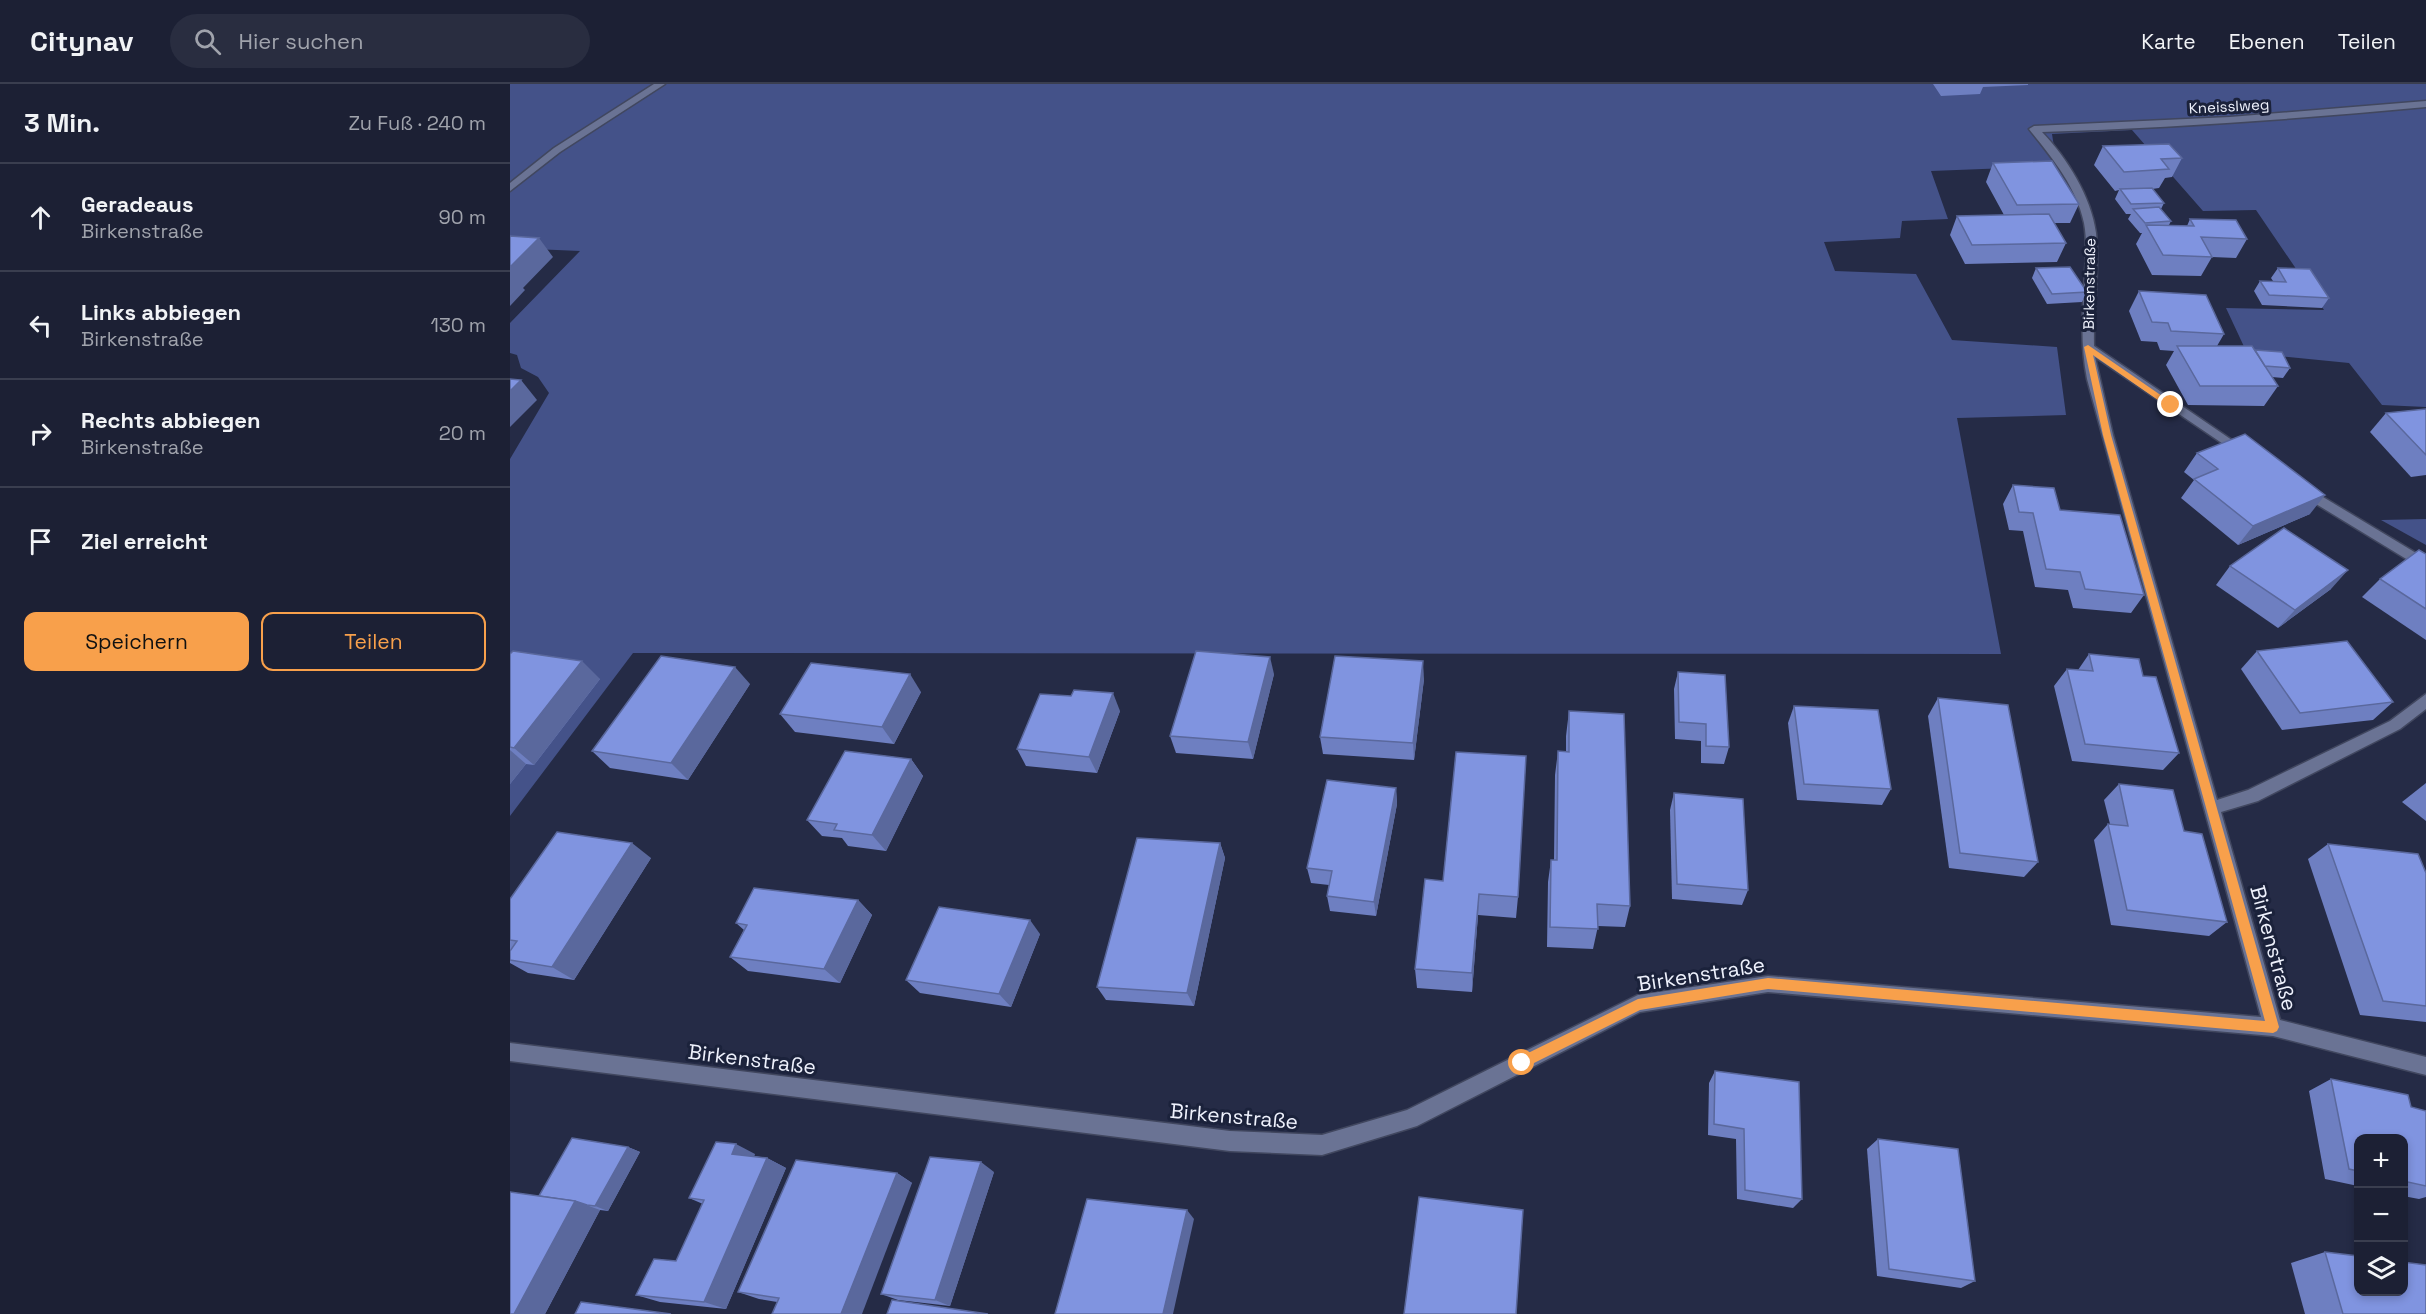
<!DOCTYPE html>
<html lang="de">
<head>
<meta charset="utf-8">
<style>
  :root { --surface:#1c2034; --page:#292d40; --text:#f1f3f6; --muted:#a0a3ac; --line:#3a3e4f; --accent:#f8a04b }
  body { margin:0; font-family:"Space Grotesk",sans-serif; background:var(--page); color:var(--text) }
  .controls { position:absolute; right:18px; bottom:18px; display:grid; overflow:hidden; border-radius:12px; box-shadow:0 3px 9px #0003 }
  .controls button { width:54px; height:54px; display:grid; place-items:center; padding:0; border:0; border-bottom:2px solid var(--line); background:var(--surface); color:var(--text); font:30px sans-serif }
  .stop { position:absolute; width:18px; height:18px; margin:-14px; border:4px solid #f8a04b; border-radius:50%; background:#fff }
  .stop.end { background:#f8a04b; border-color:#fff; box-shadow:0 2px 6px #0008 }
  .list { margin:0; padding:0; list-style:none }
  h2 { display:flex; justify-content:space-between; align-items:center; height:78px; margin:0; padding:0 24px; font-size:26px }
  h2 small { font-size:20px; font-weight:400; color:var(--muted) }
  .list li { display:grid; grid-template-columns:39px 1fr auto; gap:18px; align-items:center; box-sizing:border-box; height:108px; padding:0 24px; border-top:2px solid var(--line) }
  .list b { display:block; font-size:22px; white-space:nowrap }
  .list p { margin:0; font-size:20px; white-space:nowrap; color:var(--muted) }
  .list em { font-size:20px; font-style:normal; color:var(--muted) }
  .actions { display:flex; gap:12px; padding:18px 24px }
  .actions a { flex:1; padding:14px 0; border:2px solid var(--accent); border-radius:12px; text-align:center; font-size:21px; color:var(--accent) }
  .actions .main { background:var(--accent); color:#111 }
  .icon { flex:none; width:33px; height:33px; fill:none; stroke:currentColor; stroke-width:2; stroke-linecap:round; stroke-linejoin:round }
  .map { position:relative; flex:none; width:1916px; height:1230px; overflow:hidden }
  header { display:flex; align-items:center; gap:36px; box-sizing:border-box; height:84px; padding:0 30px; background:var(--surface); border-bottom:2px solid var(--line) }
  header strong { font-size:28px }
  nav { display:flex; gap:33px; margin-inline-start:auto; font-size:21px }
  .search { width:420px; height:54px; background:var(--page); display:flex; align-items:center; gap:15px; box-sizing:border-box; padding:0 21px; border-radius:33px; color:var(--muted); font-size:22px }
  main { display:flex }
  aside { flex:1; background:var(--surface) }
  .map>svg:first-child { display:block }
  .green { fill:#445289 }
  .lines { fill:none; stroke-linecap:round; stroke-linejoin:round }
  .minor-casing { stroke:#41475f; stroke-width:3 }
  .minor { fill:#6a7394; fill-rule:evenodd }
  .wall { fill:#6e7fc1 }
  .shaded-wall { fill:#5a689d }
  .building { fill:#8094e0; stroke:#5a689d; stroke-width:1.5 }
  .route { fill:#f8a04b }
  .labels { text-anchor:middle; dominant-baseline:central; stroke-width:6; stroke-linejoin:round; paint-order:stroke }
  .far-street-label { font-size:15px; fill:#eef1fc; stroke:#1b223b }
  .near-street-label { font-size:21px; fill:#eef1fc; stroke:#1b223b }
</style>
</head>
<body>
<header>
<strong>Citynav</strong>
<div class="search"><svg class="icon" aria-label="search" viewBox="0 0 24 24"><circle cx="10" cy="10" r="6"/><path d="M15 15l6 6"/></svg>Hier suchen</div>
<nav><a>Karte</a><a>Ebenen</a><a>Teilen</a></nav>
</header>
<main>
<aside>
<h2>3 Min.<small>Zu Fuß · 240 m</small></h2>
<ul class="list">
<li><svg class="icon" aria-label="ahead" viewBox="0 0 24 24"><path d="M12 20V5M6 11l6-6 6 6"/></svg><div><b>Geradeaus</b><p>Birkenstraße</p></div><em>90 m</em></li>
<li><svg class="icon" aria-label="left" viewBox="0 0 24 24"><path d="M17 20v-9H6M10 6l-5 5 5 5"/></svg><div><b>Links abbiegen</b><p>Birkenstraße</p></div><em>130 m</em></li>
<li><svg class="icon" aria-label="right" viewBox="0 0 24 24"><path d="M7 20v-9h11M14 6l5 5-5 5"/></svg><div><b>Rechts abbiegen</b><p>Birkenstraße</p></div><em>20 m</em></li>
<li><svg class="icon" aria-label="arrive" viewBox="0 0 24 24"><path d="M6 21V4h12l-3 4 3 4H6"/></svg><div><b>Ziel erreicht</b></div></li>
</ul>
<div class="actions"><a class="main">Speichern</a><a>Teilen</a></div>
</aside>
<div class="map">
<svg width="1916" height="1230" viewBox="0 0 1916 1230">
  <rect width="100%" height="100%" fill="#252b46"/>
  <g class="green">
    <polygon points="0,0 1916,0 1916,323 1872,321 1839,279 1737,269 1716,224 1814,226 1746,126 1693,127 1622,46 1542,50 1547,82 1421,87 1438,135 1392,137 1390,154 1314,158 1325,187 1406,190 1442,256 1547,263 1556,331 1447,334 1491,570 123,569 0,732 0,375 39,309 28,293 11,284 7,271 0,269 0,239 70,167 0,164"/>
    <polygon points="1916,435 1916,461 1871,436"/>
  </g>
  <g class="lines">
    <g class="minor-casing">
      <g id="minor">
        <polygon points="144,0 155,0 50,68 0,107 0,99 44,64"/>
        <path d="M1916,17v6c-128,12 -256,21 -384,25 25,26 49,64 54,101 4,37 -3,76 -2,113l154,105 -2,3h-8l-143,-97 18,78 104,365 31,-10 142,-69 36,-27v15l-26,20 -142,72 -37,11 59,208 146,37v18l-153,-39 -505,-44 -128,20 -223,114 -95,29 -92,-4 -720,-90v-18l720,88 92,4 85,-25 231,-115 130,-19 493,41 -174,-638c-6,-30 -5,-60 -3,-91 1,-21 4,-44 0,-65 -8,-37 -32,-65 -55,-94l5,-3 196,-9z"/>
        <polygon points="1793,401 1916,475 1916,487 1788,409 1786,406 1788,403"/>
      </g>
    </g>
    <use href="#minor" class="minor"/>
  </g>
  <g class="wall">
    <polygon points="1423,0 1518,0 1518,1 1473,3 1470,10 1431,12"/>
    <polygon points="1593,62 1672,74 1662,93 1655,94 1649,104 1642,105 1654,119 1651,125 1661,137 1659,141 1677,142 1680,135 1737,155 1726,174 1702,173 1691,192 1642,191 1626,160 1632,149 1630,149 1618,135 1621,130 1616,130 1605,115 1609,106 1605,107 1584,81"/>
    <polygon points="1483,79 1569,120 1560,139 1544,139 1556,159 1547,178 1455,180 1440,151 1447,132 1494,131 1476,98"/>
    <polygon points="1526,184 1577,208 1572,218 1537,220 1522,194"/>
    <polygon points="1768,184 1819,214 1812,224 1752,221 1744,207 1750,197 1763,197 1761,194"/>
    <polygon points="1629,207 1714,250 1707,262 1745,266 1780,284 1773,294 1762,293 1768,302 1754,322 1678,321 1656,281 1664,267 1650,266 1647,258 1631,257 1619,227"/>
    <polygon points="1916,325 1916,391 1901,393 1860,348 1876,329"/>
    <polygon points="1687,369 1800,430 1728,461 1671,414 1684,396 1674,388"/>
    <polygon points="1503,401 1550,426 1634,511 1621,529 1563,524 1558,506 1525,503 1513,447 1499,446 1493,420"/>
    <polygon points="1916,470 1916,556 1852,513 1870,495"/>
    <polygon points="1720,482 1821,505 1768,544 1706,501"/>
    <polygon points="1747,567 1883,618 1863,636 1772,646 1731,585"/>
    <polygon points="0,570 90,595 24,681 16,680 0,700"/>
    <polygon points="1579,570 1633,592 1669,669 1653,686 1562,677 1544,602 1557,585 1568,586"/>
    <polygon points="1168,588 1219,663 1214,680 1191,679 1191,657 1165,655 1164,605"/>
    <polygon points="764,590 743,675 666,669 660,652"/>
    <polygon points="914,595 904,676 813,670 810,653"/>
    <polygon points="240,600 178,696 100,684 82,667"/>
    <polygon points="411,608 384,660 285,648 270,630"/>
    <polygon points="1428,614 1528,778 1514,793 1439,784 1418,632"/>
    <polygon points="1284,622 1381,705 1372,721 1287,716 1278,639"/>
    <polygon points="610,627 587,689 516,682 507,665"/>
    <polygon points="1059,627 1120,822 1115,843 1088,842 1083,865 1037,863 1038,798 1041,776 1044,776 1045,691 1048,667 1056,668 1056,652"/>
    <polygon points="401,675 413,692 376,767 338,762 332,754 312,752 297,736"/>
    <polygon points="1916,699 1916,737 1892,718"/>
    <polygon points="1609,700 1717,838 1699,852 1601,841 1584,756 1598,740 1600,740 1594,716"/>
    <polygon points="886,704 887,720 866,832 820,827 817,812 819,801 801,799 797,784"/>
    <polygon points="1164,709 1238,806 1232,821 1162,815 1160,726"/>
    <polygon points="710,759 715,774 684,922 596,916 587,903"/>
    <polygon points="1818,760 1916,789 1916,938 1850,931 1798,775"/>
    <polygon points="141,774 64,896 18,889 0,879 0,815"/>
    <polygon points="933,797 1008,813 1006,834 968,831 962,908 907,904 905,885"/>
    <polygon points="348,816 362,831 330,899 238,887 220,873 234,846 226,839"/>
    <polygon points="530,850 501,923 410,909 396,896"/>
    <polygon points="1205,987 1292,1115 1283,1124 1227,1115 1226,1055 1198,1051 1199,999"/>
    <polygon points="1821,995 1901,1023 1916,1027 1916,1113 1909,1115 1893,1112 1893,1054 1848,1054 1848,1102 1815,1095 1799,1007"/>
    <polygon points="1368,1055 1465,1197 1451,1204 1367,1192 1357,1065"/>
    <polygon points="118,1063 130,1068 98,1127 90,1126 35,1230 0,1230 29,1112"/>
    <polygon points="245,1070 244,1072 257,1074 276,1084 216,1225 150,1218 126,1211 166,1177 193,1120 179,1114"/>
    <polygon points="484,1088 440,1222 388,1216 371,1210"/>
    <polygon points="387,1089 402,1099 267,1218 249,1215 228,1208"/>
    <polygon points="1815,1168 1916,1230 1795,1230 1781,1179"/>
  </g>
  <g class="shaded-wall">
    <polygon points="29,154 43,173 13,204 15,206 0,222 0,183"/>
    <polygon points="11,296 27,316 0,343 0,307"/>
    <polygon points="1815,411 1800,430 1728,461 1743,442"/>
    <polygon points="1838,486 1821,505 1768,544 1785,526"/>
    <polygon points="760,573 764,590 743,675 738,658"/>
    <polygon points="72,577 90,595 24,681 4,664"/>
    <polygon points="913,577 914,595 904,676 903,659"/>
    <polygon points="225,583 240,600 178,696 161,679"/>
    <polygon points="400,590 411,608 384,660 372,643"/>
    <polygon points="603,609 610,627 587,689 579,673"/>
    <polygon points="0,666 16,680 0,700"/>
    <polygon points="401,675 413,692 376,767 362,751"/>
    <polygon points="886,704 887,720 866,832 864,818"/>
    <polygon points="122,759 141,774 64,896 42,883"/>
    <polygon points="710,759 715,774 684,922 677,909"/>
    <polygon points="969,810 968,831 962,908 962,889"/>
    <polygon points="348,816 362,831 330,899 314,885"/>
    <polygon points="520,836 530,850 501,923 489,910"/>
    <polygon points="226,1060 245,1070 241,1080 222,1070"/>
    <polygon points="118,1063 130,1068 98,1127 85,1122"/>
    <polygon points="257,1074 276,1084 216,1225 194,1218"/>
    <polygon points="471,1078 484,1088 440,1222 425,1216"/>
    <polygon points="387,1089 402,1099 352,1230 331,1230"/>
    <polygon points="65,1117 90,1126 35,1230 4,1230"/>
    <polygon points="677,1126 684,1135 663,1230 653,1230"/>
  </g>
  <g class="building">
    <polygon points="1659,60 1672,74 1651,75 1659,85 1614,88 1593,62"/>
    <polygon points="1542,77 1569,120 1507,121 1483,79"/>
    <polygon points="1642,104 1654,119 1621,120 1610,105"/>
    <polygon points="1649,123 1661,137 1635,139 1623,125"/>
    <polygon points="1539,130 1556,159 1462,161 1447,132"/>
    <polygon points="1680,135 1726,136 1737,155 1691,153 1702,173 1653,171 1636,141 1684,142"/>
    <polygon points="0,152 29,154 0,183"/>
    <polygon points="1560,183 1577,208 1542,210 1526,184"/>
    <polygon points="1768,184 1800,185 1819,214 1759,211 1750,197 1776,198"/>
    <polygon points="1629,207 1696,211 1714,250 1661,247 1658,239 1642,238"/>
    <polygon points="1667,262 1742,262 1768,302 1690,302"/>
    <polygon points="1745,266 1772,268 1780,284 1755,282"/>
    <polygon points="0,295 11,296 0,307"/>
    <polygon points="1916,325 1916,371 1876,329"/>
    <polygon points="1735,350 1815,411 1743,442 1684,395 1708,385 1687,369"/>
    <polygon points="1503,401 1544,404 1550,426 1610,431 1634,511 1575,505 1570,488 1536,485 1523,429 1509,428"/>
    <polygon points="1774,444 1838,486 1785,526 1720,482"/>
    <polygon points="1909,466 1916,470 1916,525 1870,495"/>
    <polygon points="1837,557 1883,618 1790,629 1747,567"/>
    <polygon points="3,567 72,577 4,664 0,663 0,570"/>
    <polygon points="686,567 760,573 738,658 660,652"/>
    <polygon points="1579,570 1629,575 1633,592 1646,593 1669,669 1575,660 1557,585 1583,587"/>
    <polygon points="151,572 225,583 161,679 82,667"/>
    <polygon points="825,572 913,577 903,659 810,653"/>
    <polygon points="301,579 400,590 372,643 270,630"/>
    <polygon points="1168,588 1215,591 1219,663 1196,662 1196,640 1169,638"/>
    <polygon points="564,606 603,609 579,673 507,665 530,610 561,612"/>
    <polygon points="1428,614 1498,621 1528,778 1450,769"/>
    <polygon points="1284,622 1368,626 1381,705 1294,700"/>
    <polygon points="1059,627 1114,630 1120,822 1087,820 1088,845 1040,843 1041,776 1047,776 1048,667 1059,668"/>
    <polygon points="335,667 401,675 362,751 324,746 327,740 297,736"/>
    <polygon points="946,668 1016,672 1008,813 969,810 962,889 905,885 915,795 933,797"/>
    <polygon points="817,696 886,704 864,818 817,812 822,787 797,784"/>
    <polygon points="1609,700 1663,706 1674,747 1692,750 1717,838 1617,826 1598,740 1618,742"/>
    <polygon points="1164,709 1233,715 1238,806 1167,800"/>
    <polygon points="47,748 122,759 42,883 0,876 0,867 7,857 0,856 0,815"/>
    <polygon points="627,754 710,759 677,909 587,903"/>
    <polygon points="1818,760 1908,770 1916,789 1916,922 1873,917"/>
    <polygon points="244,804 348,816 314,885 220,873 237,841 226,839"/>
    <polygon points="429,823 520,836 489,910 396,896"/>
    <polygon points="1205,987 1289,998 1292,1115 1235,1106 1234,1045 1204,1040"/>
    <polygon points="1821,995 1898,1011 1901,1023 1916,1027 1916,1102 1893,1097 1893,1054 1848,1054 1848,1087 1839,1085"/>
    <polygon points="62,1054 118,1063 85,1122 77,1121 65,1117 29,1112"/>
    <polygon points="1368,1055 1448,1065 1465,1197 1379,1185"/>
    <polygon points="206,1058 226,1060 222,1070 257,1074 194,1218 126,1211 144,1175 166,1177 194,1116 179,1114"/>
    <polygon points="420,1073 471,1078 425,1216 371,1210"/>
    <polygon points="286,1076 387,1089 331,1230 262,1230 269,1214 228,1208"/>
    <polygon points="0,1108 65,1117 4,1230 0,1230"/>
    <polygon points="909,1113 1013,1126 1006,1230 894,1230"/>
    <polygon points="577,1115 677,1126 653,1230 545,1230"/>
    <polygon points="1815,1168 1848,1172 1848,1208 1893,1208 1893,1178 1916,1181 1916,1230 1833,1230"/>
    <polygon points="382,1216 478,1230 377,1230"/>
    <polygon points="71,1218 161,1230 65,1230"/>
  </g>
  <polygon class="route" points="1578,261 1665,321 1658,323 1583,271 1601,351 1769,943 1767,947 1763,949 1258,905 1130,926 1016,983 1008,983 1008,974 1128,915 1258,894 1755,937 1593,351 1574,263"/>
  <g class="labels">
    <g class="far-street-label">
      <text transform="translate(1719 22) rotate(-3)">Kneisslweg</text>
      <text transform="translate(1579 200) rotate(-89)">Birkenstraße</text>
    </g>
    <g class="near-street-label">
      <text transform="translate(1764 864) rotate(75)">Birkenstraße</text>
      <text transform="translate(1191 890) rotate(-9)">Birkenstraße</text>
      <text transform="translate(242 975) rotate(7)">Birkenstraße</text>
      <text transform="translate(724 1032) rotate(5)">Birkenstraße</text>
    </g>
  </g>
</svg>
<div class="controls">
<button>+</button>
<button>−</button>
<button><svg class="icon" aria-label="layers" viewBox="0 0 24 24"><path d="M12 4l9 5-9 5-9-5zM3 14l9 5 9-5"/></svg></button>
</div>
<div class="stop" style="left:1012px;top:979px"></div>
<div class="stop end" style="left:1661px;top:321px"></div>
</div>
</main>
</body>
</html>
